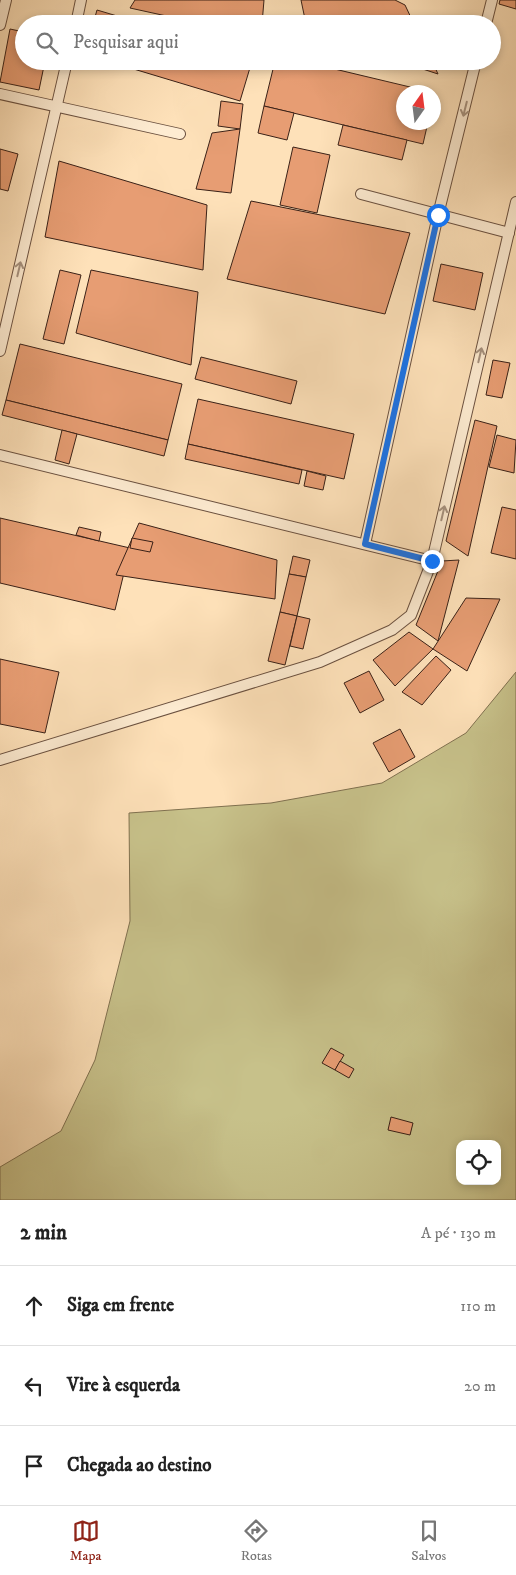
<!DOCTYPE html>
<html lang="pt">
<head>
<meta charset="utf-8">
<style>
  :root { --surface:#fff; --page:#f2f2f2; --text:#222; --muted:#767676; --line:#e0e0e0; --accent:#8f2418 }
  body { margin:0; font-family:"IM FELL DW Pica",serif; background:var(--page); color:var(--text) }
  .controls { position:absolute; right:15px; bottom:15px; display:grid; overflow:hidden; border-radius:10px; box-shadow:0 2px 8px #0003 }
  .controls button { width:45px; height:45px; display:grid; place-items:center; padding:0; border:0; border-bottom:1px solid var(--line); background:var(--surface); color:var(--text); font:25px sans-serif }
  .compass { position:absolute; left:396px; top:85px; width:45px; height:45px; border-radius:50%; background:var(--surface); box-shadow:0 2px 8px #0003; rotate:14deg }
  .stop { position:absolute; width:15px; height:15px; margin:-11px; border:4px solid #1a73e8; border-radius:50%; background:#fff }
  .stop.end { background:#1a73e8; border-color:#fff; box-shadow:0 1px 5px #0008 }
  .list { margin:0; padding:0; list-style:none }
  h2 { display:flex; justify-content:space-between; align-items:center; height:65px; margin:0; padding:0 20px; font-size:21px }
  h2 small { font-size:16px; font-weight:400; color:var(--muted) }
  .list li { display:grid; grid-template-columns:32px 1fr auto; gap:15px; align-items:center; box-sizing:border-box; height:80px; padding:0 20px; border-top:1px solid var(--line) }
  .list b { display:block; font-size:19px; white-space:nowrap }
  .list em { font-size:16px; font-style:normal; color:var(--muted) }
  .icon { flex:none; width:28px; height:28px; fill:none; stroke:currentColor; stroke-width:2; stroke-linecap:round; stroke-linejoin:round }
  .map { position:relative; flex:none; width:516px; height:1200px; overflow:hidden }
  .search { position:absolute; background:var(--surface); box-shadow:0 2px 8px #0003; left:15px; right:15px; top:15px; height:55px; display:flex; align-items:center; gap:12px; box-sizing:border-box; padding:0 18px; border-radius:28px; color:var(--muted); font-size:19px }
  .sheet { height:305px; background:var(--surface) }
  nav { display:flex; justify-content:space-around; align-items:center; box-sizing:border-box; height:70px; border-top:1px solid var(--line); background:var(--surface); font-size:14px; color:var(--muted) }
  nav a { display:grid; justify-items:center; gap:2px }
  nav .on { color:var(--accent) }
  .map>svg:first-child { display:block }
  .green { fill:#c7c18a; stroke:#807150; fill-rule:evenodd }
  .building { fill:#e79d73; stroke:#3a2117 }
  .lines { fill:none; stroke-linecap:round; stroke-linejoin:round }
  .service-casing { stroke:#6b5140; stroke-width:12 }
  .service { stroke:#feecd2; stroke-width:10 }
  .oneway { stroke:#a6917e }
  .route { stroke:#1a73e8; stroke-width:6 }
</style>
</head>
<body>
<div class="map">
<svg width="516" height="1200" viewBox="0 0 516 1200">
  <rect width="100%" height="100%" fill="#fee1b9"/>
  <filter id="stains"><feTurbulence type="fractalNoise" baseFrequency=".004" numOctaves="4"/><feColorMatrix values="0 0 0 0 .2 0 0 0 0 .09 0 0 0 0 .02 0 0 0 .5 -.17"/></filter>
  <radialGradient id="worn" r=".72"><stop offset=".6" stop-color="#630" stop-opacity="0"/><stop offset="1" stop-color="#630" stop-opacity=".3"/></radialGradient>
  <path class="green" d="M516,672v528h-516v-33l61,-36 34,-71 35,-139 -1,-108 142,-10 111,-20 84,-50zM460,1144h37v37h-37z"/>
  <g class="building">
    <polygon points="135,0 264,0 262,24 203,24 130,8"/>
    <polygon points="301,0 395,0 405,5 414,24 306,24"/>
    <polygon points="500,0 516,0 516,9 499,4"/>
    <polygon points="97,10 144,24 93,24"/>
    <polygon points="10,29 24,32 24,61 45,61 39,90 0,82"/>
    <polygon points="107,61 252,61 240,101"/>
    <polygon points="275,61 301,61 431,92 404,92 404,122 428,122 423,144 264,106"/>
    <polygon points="398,61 432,61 438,74"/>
    <polygon points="221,101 243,104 240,129 218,126"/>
    <polygon points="264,106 294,113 287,140 258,133"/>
    <polygon points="343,125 407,140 402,160 338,145"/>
    <polygon points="240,129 231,193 196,189 212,133"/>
    <polygon points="293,147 330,155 317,213 280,205"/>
    <polygon points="0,149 18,154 8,191 0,189"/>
    <polygon points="59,161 207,205 203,270 45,237"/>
    <polygon points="251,201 410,233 385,314 227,279"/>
    <polygon points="441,264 483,273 475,310 433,301"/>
    <polygon points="60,270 81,275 64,344 43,339"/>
    <polygon points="91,270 198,292 191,365 76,333"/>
    <polygon points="20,344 182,384 168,440 6,400"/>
    <polygon points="201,357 297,381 291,404 195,379"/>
    <polygon points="493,360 510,363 502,398 486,395"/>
    <polygon points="198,399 354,434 344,479 188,444"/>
    <polygon points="6,400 168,440 164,456 2,415"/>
    <polygon points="475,420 497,426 468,556 446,541"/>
    <polygon points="62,430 77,434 69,464 55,460"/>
    <polygon points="497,435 516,440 514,473 489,467"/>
    <polygon points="188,444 302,470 299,484 185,459"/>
    <polygon points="307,471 326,476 323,490 304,486"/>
    <polygon points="502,507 516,510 516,559 491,553"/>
    <polygon points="0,518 130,548 115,610 0,583"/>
    <polygon points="139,523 277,560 275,599 116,575"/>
    <polygon points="79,527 101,532 99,541 76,535"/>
    <polygon points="132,538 153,542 150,552 130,548"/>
    <polygon points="293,556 310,560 306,577 289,574"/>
    <polygon points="459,560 438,641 416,625 442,561"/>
    <polygon points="289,574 306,577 297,616 280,612"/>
    <polygon points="466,598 500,599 467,671 433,649"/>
    <polygon points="280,612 297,616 285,665 268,661"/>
    <polygon points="297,616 310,619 303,649 290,646"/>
    <polygon points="409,632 433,649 395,686 373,660"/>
    <polygon points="436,656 451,670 422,705 402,692"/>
    <polygon points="0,659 59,672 45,733 0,724"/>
    <polygon points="369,671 384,700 360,713 344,683"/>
    <polygon points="400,729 415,757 389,772 373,743"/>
    <polygon points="331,1048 344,1055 335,1070 322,1063"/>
    <polygon points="340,1061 354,1069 349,1078 335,1070"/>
    <polygon points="391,1117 413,1123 410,1135 388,1130"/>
  </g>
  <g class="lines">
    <g class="service-casing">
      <g id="service">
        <polyline points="76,24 81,0"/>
        <polyline points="486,24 492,0"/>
        <polyline points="0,25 6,0"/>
        <polyline points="0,94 180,134"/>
        <polyline points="361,194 509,233"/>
        <polyline points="0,351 67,61"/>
        <polyline points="0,455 432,561"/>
        <polyline points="365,544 438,215 476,61"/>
        <polyline points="0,760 320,662 392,630 411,615 432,561 516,202"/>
      </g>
    </g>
    <use href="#service" class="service"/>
  </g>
  <defs><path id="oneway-shaft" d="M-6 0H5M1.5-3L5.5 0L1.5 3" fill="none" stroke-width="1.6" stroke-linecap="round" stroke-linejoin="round" transform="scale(1.25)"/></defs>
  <g class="oneway">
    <use href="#oneway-shaft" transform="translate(465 109) rotate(104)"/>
    <use href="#oneway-shaft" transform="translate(19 269) rotate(-77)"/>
    <use href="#oneway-shaft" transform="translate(480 355) rotate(-77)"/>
    <use href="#oneway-shaft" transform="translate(443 513) rotate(-77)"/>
  </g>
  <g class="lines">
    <polyline class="route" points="432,561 365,544 438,215"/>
  </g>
  <rect width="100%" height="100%" filter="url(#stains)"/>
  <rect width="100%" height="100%" fill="url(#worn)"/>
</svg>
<div class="controls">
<button><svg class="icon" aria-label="locate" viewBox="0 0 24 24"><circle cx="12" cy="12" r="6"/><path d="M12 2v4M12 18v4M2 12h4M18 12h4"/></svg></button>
</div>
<svg class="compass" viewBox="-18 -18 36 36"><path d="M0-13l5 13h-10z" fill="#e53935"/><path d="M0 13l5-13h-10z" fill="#767676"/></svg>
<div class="stop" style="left:438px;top:215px"></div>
<div class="stop end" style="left:432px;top:561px"></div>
<div class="search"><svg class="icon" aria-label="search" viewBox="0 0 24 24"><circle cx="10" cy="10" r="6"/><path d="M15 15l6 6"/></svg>Pesquisar aqui</div>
</div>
<section class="sheet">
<h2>2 min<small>A pé · 130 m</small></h2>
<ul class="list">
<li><svg class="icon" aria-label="ahead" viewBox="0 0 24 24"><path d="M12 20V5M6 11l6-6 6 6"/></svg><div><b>Siga em frente</b></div><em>110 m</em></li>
<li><svg class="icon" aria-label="left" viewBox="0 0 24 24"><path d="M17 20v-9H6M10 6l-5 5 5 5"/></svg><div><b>Vire à esquerda</b></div><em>20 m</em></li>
<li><svg class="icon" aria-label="arrive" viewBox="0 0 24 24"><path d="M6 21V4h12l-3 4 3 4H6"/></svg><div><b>Chegada ao destino</b></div></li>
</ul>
</section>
<nav>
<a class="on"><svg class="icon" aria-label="map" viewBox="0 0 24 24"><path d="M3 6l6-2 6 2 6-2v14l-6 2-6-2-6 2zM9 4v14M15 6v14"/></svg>Mapa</a>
<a><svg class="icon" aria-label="directions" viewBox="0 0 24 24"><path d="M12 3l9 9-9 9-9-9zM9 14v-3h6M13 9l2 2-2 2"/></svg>Rotas</a>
<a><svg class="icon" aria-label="saved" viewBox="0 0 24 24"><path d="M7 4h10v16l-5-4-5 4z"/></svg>Salvos</a>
</nav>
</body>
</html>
